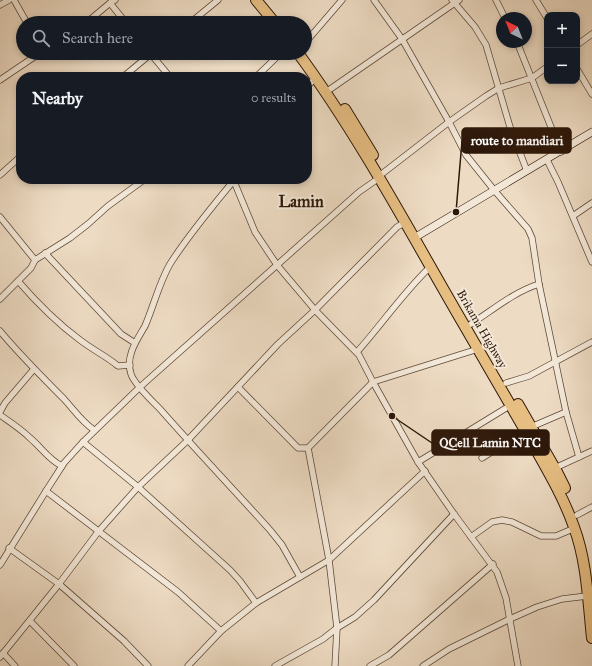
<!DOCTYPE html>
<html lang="en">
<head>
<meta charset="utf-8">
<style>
  :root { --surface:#171b24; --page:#242831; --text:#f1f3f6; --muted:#9ea1a6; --line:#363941 }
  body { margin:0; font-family:"IM FELL Great Primer",serif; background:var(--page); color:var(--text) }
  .controls { position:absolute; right:12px; top:12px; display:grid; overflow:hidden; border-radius:8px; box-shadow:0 2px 6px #0003 }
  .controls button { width:36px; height:36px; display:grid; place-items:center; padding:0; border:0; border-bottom:1px solid var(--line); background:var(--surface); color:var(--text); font:20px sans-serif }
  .compass { position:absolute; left:496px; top:12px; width:36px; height:36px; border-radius:50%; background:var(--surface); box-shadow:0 2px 6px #0003; rotate:317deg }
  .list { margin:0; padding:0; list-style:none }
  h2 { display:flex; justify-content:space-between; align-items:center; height:52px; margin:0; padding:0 16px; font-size:17px }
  h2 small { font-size:13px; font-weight:400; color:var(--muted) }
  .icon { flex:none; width:22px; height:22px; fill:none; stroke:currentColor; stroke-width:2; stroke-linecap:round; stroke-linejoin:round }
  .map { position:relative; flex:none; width:592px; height:666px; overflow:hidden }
  .search { position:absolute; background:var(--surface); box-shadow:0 2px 6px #0003; left:16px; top:16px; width:296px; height:44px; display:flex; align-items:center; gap:10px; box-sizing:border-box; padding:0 14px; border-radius:22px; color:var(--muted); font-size:15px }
  .panel { position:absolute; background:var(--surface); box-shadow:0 2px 6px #0003; left:16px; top:72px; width:296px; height:112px; border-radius:16px }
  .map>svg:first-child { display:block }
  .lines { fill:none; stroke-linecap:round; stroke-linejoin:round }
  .street-casing { stroke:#5e4938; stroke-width:7 }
  .secondary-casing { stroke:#2e180a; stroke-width:8 }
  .highway-casing { stroke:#2e180a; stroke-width:12 }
  .street { stroke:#f3e8d8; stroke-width:5.5 }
  .secondary { stroke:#f3e8d8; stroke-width:7 }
  .highway { stroke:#e6be82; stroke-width:10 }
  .labels { text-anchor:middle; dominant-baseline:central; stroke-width:4; stroke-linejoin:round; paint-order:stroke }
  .street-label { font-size:12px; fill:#2e180a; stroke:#f3e8d8 }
  .district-label { font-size:16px; font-weight:bold; fill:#2e180a; stroke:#f3e8d8 }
  .leader { fill:none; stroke:#2e180a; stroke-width:1.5 }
  .callout-dot { fill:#2e180a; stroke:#f3e8d8; stroke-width:1.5 }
  .callout { fill:#2e180a; stroke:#2e180a; stroke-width:1.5 }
  .callout-label { font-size:13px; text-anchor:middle; font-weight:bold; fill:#fff }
</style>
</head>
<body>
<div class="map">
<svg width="592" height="666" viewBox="0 0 592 666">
  <rect width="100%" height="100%" fill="#eddbc3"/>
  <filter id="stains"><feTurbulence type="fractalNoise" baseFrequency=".005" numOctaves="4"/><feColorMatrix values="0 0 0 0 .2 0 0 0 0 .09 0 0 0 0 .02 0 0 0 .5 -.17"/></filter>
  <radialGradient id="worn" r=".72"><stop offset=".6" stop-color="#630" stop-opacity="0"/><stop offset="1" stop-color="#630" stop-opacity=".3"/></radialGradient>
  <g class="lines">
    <g class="street-casing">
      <g id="street">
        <polyline points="14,0 27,23"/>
        <polyline points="115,0 110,3 126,23"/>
        <polyline points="374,0 402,39 449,122 466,155 494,190 528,229 532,238 539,284 566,412 579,457"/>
        <polyline points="452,0 475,27 486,45 510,127 527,171"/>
        <polyline points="496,0 505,18"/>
        <polyline points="536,0 547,18"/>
        <polyline points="0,5 9,0"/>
        <polyline points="84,23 92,18 110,3"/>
        <polyline points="190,23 218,0"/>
        <polyline points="517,42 561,152"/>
        <polyline points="305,43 342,0"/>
        <polyline points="577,45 592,34"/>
        <polyline points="150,53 170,77"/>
        <polyline points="577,69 592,94"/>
        <polyline points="123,77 152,53"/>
        <polyline points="256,77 281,53"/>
        <polyline points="0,80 40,53"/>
        <polyline points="307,87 316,77"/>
        <polyline points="326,92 459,0"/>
        <polyline points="547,160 558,182 592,262"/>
        <polyline points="383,173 449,122 486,96 499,88 532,78 547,67"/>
        <polyline points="0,175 21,156"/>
        <polyline points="233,179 255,232 277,265 315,310 359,355 373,382 418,462 454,514 497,572 506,598 518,666"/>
        <path d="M235,179c-22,27 -46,55 -65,85 -11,19 -16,41 -25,62 -8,14 -20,30 -14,48 3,10 21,27 29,35 36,41 74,81 110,121l12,15 18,32"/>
        <polyline points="573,216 592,203"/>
        <polyline points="0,217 35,260"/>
        <polyline points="45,253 121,334 135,343"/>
        <path d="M18,281c19,22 39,42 62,59 13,10 26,16 38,26l12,-1"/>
        <polyline points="0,299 31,268 35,260 70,238 88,224 108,206 145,179"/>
        <path d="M471,324c23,-15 43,-32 68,-40"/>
        <path d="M0,331c20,24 42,46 64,68 10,11 18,23 30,31"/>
        <path d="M357,352c25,-28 46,-59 73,-85"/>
        <polyline points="506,383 529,376 592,342"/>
        <polyline points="238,387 298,448 308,448 373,382 478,349"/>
        <polyline points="0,412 5,403 34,369"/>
        <path d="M0,415c10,7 21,14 30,23 11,9 19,22 32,28"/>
        <polyline points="531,427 566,412"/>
        <polyline points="83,442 138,487 230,570 240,581 256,603"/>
        <polyline points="308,448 329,560 337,628 335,666"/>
        <polyline points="482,458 525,431"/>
        <polyline points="418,462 511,405"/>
        <polyline points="555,468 592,451"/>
        <polyline points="46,491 178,592 221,631"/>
        <polyline points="577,515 592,507"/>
        <polyline points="471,537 492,522 502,520 512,522 541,536 556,536 575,528"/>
        <polyline points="9,548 59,584 124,641 148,666"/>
        <polyline points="0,565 46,491 64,463 83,442 140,387 359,192 379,178"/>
        <polyline points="30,621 74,666"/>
        <polyline points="3,653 15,666"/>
        <polyline points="0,657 59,584 98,532 138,487 187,441 278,344 315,310 397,227 404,223"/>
        <polyline points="188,666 221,631 256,603 329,560 425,471"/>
        <polyline points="275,666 323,639 337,628 355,617 374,600 454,514"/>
        <polyline points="370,666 389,655 493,564"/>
        <polyline points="423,666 449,649 510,619 537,607 562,599 587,596"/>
      </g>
    </g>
    <g class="secondary-casing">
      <polyline id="secondary" points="414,238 592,132"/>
    </g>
    <g class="highway-casing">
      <g id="highway">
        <polyline points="256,0 275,23"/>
        <path d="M298,53c63,86 113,181 166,272 21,36 41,71 62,107 17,31 36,61 48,95 13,35 14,74 18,111"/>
        <polyline points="345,109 373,155"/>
        <polyline points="518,404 557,472 565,488"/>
      </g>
    </g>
    <use href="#street" class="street"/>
    <use href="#secondary" class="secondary"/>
    <use href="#highway" class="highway"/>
  </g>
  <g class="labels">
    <g class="street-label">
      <text transform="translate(482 329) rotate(60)">Brikama Highway</text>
    </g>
    <g class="district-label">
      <text x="301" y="201">Lamin</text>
    </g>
  </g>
  <path class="leader" d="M456 212L462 141M392 416L432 443"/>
  <g class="callout-dot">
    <circle cx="456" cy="212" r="4"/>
    <circle cx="392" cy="416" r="4"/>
  </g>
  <g class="callout">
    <rect x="462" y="128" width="109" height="25" rx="4"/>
    <rect x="432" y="430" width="117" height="25" rx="4"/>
  </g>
  <g class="callout-label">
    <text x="517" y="145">route to mandiari</text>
    <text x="490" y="447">QCell Lamin NTC</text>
  </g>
  <rect width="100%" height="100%" filter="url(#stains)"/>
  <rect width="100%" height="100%" fill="url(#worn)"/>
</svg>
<div class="controls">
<button>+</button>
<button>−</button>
</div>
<svg class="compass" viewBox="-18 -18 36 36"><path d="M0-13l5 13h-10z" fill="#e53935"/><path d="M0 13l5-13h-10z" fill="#9ea1a6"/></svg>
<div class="search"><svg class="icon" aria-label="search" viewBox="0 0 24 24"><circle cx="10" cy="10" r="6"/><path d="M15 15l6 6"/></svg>Search here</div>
<section class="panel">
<h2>Nearby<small>0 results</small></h2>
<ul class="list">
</ul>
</section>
</div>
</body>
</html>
